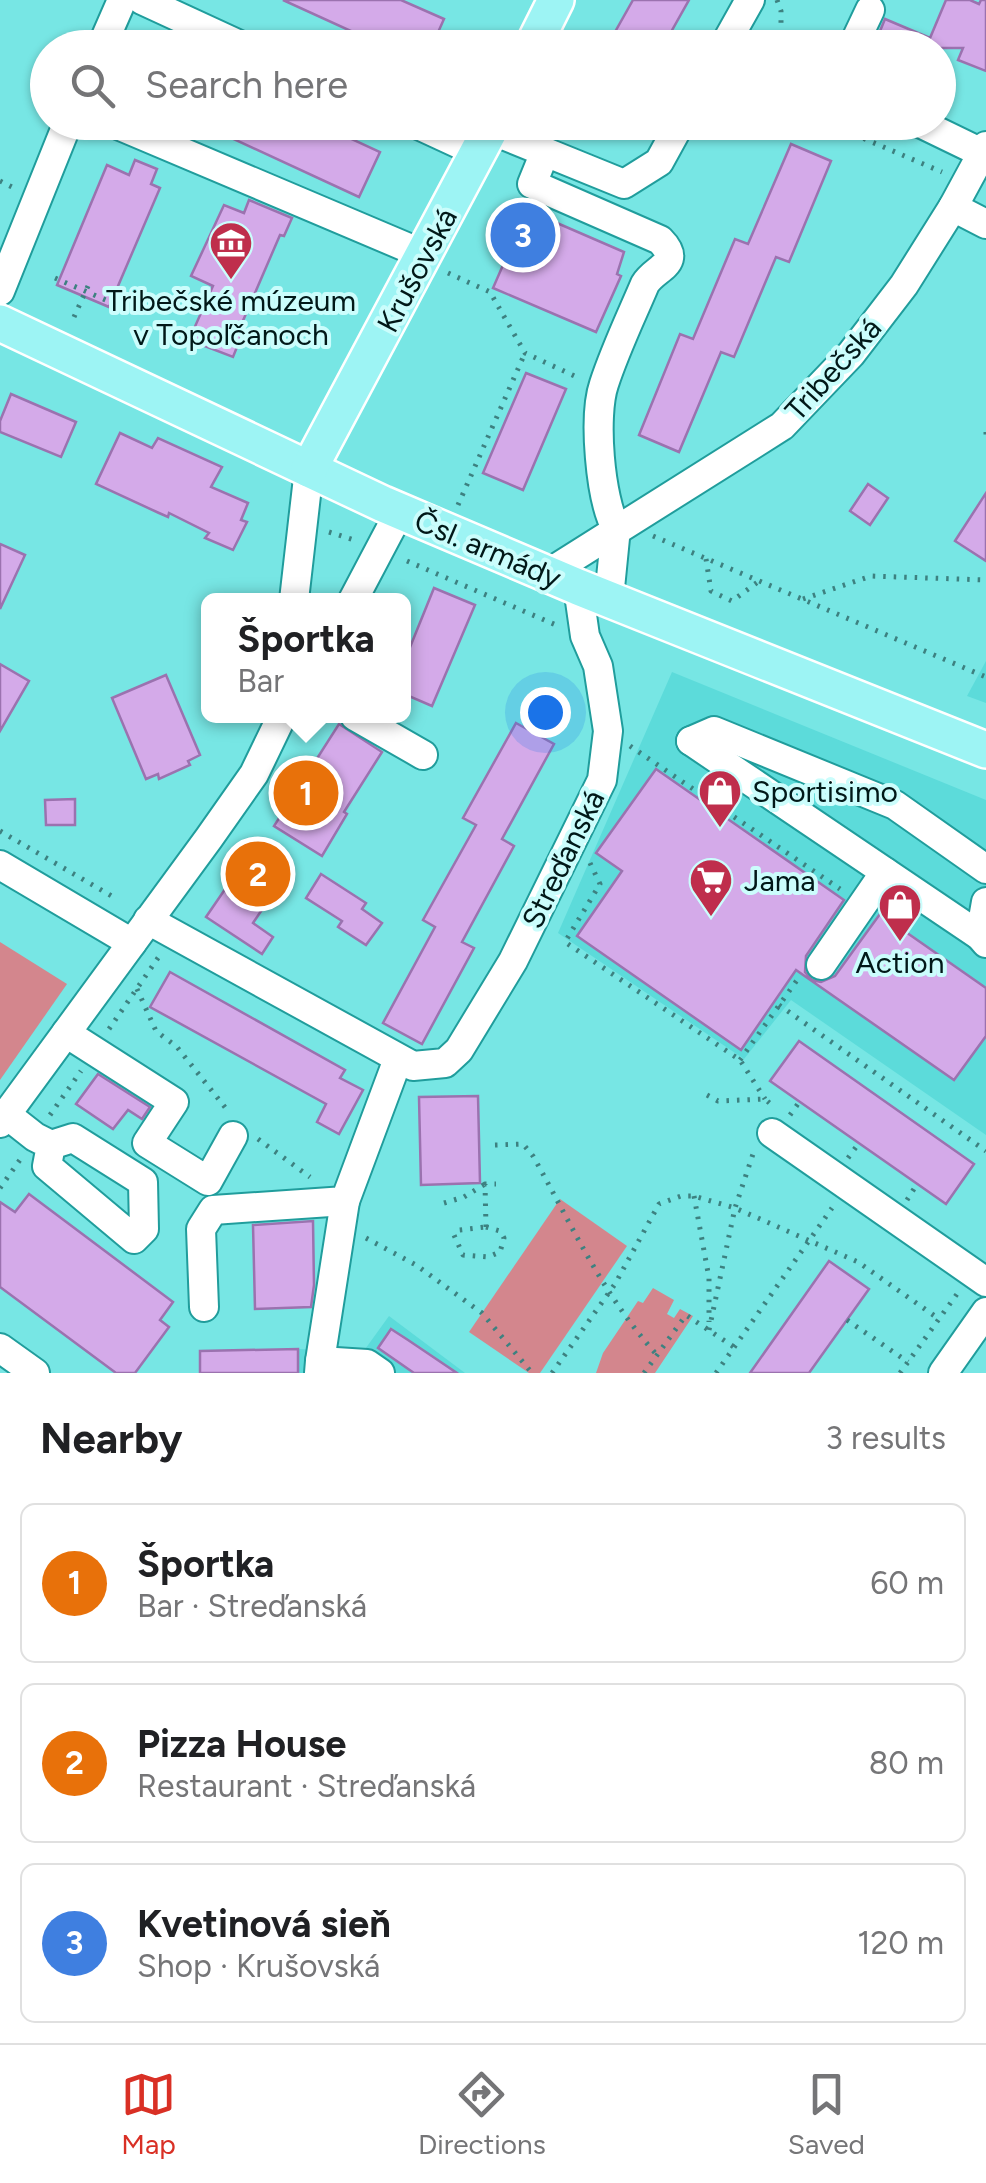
<!DOCTYPE html>
<html lang="en">
<head>
<meta charset="utf-8">
<style>
  :root { --surface:#fff; --page:#f6f6f6; --text:#202124; --muted:#757577; --line:#e0e0e0; --accent:#d93025 }
  body { margin:0; font-family:Figtree,sans-serif; background:var(--page); color:var(--text) }
  .you { position:absolute; left:545px; top:712px; width:35px; height:35px; margin:-25px; border:8px solid #fff; border-radius:50%; background:#1a73e8; box-shadow:0 0 0 15px #1a73e833 }
  .badge { display:grid; place-items:center; width:65px; height:65px; border-radius:50%; background:var(--accent); color:#fff; font-size:32px; font-weight:700 }
  .pin { position:absolute; translate:-50% -50%; border:5px solid #fff; box-shadow:0 2px 10px #0006 }
  .popup { position:absolute; left:201px; top:593px; width:210px; height:130px; box-sizing:border-box; display:grid; place-content:center; border-radius:15px; background:var(--surface); filter:drop-shadow(0 2px 8px #0005); font-size:32px; white-space:nowrap; color:var(--muted) }
  .popup b { font-size:38px; color:var(--text) }
  .popup::after { content:''; position:absolute; left:50%; top:100%; margin-left:-20px; border:20px solid transparent; border-top-color:var(--surface) }
  .list { margin:0; padding:0; list-style:none }
  h2 { display:flex; justify-content:space-between; align-items:center; height:130px; margin:0; padding:0 40px; font-size:42px }
  h2 small { font-size:32px; font-weight:400; color:var(--muted) }
  .list li { display:grid; grid-template-columns:65px 1fr auto; gap:30px; align-items:center; box-sizing:border-box; height:160px; margin:0 20px 20px; padding:0 20px; border:2px solid var(--line); border-radius:15px }
  .list b { display:block; font-size:38px; white-space:nowrap }
  .list p { margin:0; font-size:32px; white-space:nowrap; color:var(--muted) }
  .list em { font-size:32px; font-style:normal; color:var(--muted) }
  .icon { flex:none; width:55px; height:55px; fill:none; stroke:currentColor; stroke-width:2; stroke-linecap:round; stroke-linejoin:round }
  .map { position:relative; flex:none; width:986px; height:1373px; overflow:hidden }
  .search { position:absolute; background:var(--surface); box-shadow:0 2px 8px #0004; left:30px; right:30px; top:30px; height:110px; display:flex; align-items:center; gap:25px; box-sizing:border-box; padding:0 35px; border-radius:55px; color:var(--muted); font-size:38px }
  .sheet { height:670px; background:var(--surface) }
  nav { display:flex; justify-content:space-around; align-items:center; box-sizing:border-box; height:140px; border-top:2px solid var(--line); background:var(--surface); font-size:28px; color:var(--muted) }
  nav a { display:grid; justify-items:center; gap:5px }
  nav .on { color:var(--accent) }
  .map>svg:first-child { display:block }
  .built { fill:#5cdbda }
  .green { fill:#d3868d }
  .building { fill:#d4aae9; stroke:#9b72af; stroke-width:2.5 }
  .lines { fill:none; stroke-linecap:round; stroke-linejoin:round }
  .minor-casing { stroke:#209d9c; stroke-width:32 }
  .major-casing { stroke:#fff; stroke-width:40 }
  .path { stroke:#3d8180; stroke-width:5; stroke-dasharray:2.5 8; stroke-linecap:butt }
  .minor { stroke:#fff; stroke-width:28 }
  .major { stroke:#9df4f4; stroke-width:35 }
  .labels { text-anchor:middle; dominant-baseline:central; stroke-width:8; stroke-linejoin:round; paint-order:stroke }
  .street-label { font-size:30px; fill:#011818; stroke:#cbfdfc }
  .poi-label { font-size:30px; fill:#011818; stroke:#cbfdfc }
</style>
</head>
<body>
<div class="map">
<svg width="986" height="1373" viewBox="0 0 986 1373">
  <rect width="100%" height="100%" fill="#77e6e4"/>
  <g class="built">
    <polygon points="986,661 986,703 967,696"/>
    <polygon points="672,672 986,800 986,1135 791,1000 744,1059 558,933"/>
    <polygon points="389,1316 465,1373 298,1373 298,1349 363,1352"/>
  </g>
  <g class="green">
    <polygon points="0,942 67,984 0,1080"/>
    <polygon points="560,1199 627,1246 540,1373 529,1373 469,1332"/>
    <polygon points="653,1288 674,1300 667,1314 674,1318 680,1309 693,1316 655,1373 596,1373 603,1353 638,1301 643,1303"/>
  </g>
  <g class="building">
    <polygon points="283,0 401,0 444,19 431,48 388,48"/>
    <polygon points="633,0 689,0 662,48 606,48"/>
    <polygon points="946,0 970,0 979,4 981,0 986,0 986,71 958,60 963,48 873,48 885,19 930,38"/>
    <polygon points="197,122 315,122 380,152 359,197"/>
    <polygon points="791,144 831,161 789,262 776,257 734,357 721,352 679,452 639,435 680,334 693,339 735,239 748,244"/>
    <polygon points="135,160 157,169 151,184 160,188 109,307 57,285 107,165 129,175"/>
    <polygon points="249,200 292,218 284,236 280,235 239,330 243,332 233,357 189,340 213,286 191,276 224,205 244,213"/>
    <polygon points="527,210 624,252 617,274 621,276 596,332 493,288"/>
    <polygon points="526,373 566,389 523,490 483,473"/>
    <polygon points="11,394 76,422 61,457 0,432 0,421"/>
    <polygon points="120,433 152,448 158,438 222,467 211,487 248,503 241,520 247,522 233,550 205,538 209,533 169,513 168,517 159,513 96,484"/>
    <polygon points="868,484 888,498 870,525 850,511"/>
    <polygon points="986,493 986,561 955,541"/>
    <polygon points="0,544 25,555 0,609"/>
    <polygon points="434,588 475,605 432,706 404,694 404,662"/>
    <polygon points="0,664 29,681 0,731"/>
    <polygon points="166,675 200,755 188,761 190,765 159,779 158,774 146,779 112,698"/>
    <polygon points="516,723 554,744 502,839 514,846 462,942 474,948 422,1044 383,1023 435,927 423,920 476,825 463,818"/>
    <polygon points="339,724 382,752 344,812 347,814 322,856 274,826"/>
    <polygon points="656,769 844,900 806,956 805,972 812,980 821,982 835,976 880,914 986,988 986,1036 954,1080 796,970 741,1050 577,936 622,871 596,853"/>
    <polygon points="75,799 75,825 46,825 45,800"/>
    <polygon points="241,866 276,889 253,923 273,937 262,954 206,917"/>
    <polygon points="321,874 366,903 362,909 382,923 366,945 338,927 342,921 306,898"/>
    <polygon points="170,972 345,1070 340,1078 363,1090 339,1134 317,1122 326,1104 150,1007"/>
    <polygon points="799,1041 974,1164 946,1204 770,1081"/>
    <polygon points="98,1074 150,1107 142,1119 128,1110 113,1129 76,1104"/>
    <polygon points="478,1096 480,1183 421,1185 419,1097"/>
    <polygon points="29,1194 173,1302 160,1320 169,1327 135,1373 116,1373 0,1287 0,1202 15,1212"/>
    <polygon points="313,1221 314,1285 311,1307 255,1309 253,1225"/>
    <polygon points="829,1261 869,1289 809,1373 750,1373"/>
    <polygon points="391,1329 408,1340 457,1373 414,1373 378,1348"/>
    <polygon points="298,1349 298,1373 200,1373 200,1351"/>
  </g>
  <g class="lines">
    <g class="minor-casing">
      <g id="minor">
        <polyline points="142,0 246,48"/>
        <polyline points="101,48 122,0"/>
        <polyline points="723,48 750,0"/>
        <polyline points="852,48 870,10"/>
        <polyline points="111,122 425,255"/>
        <polyline points="412,122 479,153"/>
        <polyline points="918,122 982,153"/>
        <polyline points="491,130 624,184 659,162 681,122"/>
        <path d="M545,152l-13,32 128,56c24,24 -5,27 -15,44 -14,33 -30,66 -41,100 -11,32 -4,115 12,144"/>
        <polyline points="953,207 986,224"/>
        <polyline points="0,291 68,122"/>
        <polyline points="547,574 782,426 851,354 904,285 953,207 986,146"/>
        <polyline points="609,598 616,528"/>
        <polyline points="294,600 309,469"/>
        <polyline points="353,600 400,511"/>
        <polyline points="355,716 423,755"/>
        <polyline points="691,741 980,936 986,943"/>
        <polyline points="691,741 714,731 895,805 986,869"/>
        <polyline points="0,865 132,943"/>
        <polyline points="148,920 413,1066 445,1063 459,1050 513,961 602,780 608,731 598,666 585,636 578,587"/>
        <polyline points="980,936 986,902"/>
        <polyline points="821,965 885,872"/>
        <polyline points="66,1033 174,1102 147,1143 208,1181 233,1136"/>
        <polyline points="7,1115 35,1137 51,1145 73,1138 143,1182 144,1229 134,1239 47,1166 51,1145"/>
        <polyline points="0,1123 209,838 254,774 282,716"/>
        <polyline points="772,1133 986,1282"/>
        <polyline points="204,1307 201,1229 213,1210 345,1201 398,1059"/>
        <polyline points="0,1348 35,1373"/>
        <polyline points="320,1361 345,1201"/>
        <polyline points="319,1373 320,1361 367,1364 380,1373"/>
        <polyline points="943,1373 986,1312"/>
      </g>
    </g>
    <g class="major-casing">
      <g id="major">
        <polyline points="532,48 556,0"/>
        <polyline points="0,323 383,504 578,587 986,750"/>
        <polyline points="309,469 494,122"/>
      </g>
    </g>
    <g class="path">
      <polyline points="777,0 781,11 781,48"/>
      <polyline points="825,122 942,172"/>
      <polyline points="0,181 12,187"/>
      <polyline points="448,273 490,292 525,353 581,379"/>
      <polyline points="55,278 138,314"/>
      <polyline points="74,317 88,286"/>
      <polyline points="986,432 986,435"/>
      <polyline points="458,505 525,353"/>
      <polyline points="329,532 357,541"/>
      <polyline points="653,536 986,677"/>
      <polyline points="706,559 711,591 732,601 759,581"/>
      <polyline points="407,561 556,625"/>
      <polyline points="803,599 871,576 986,580"/>
      <polyline points="630,746 840,889"/>
      <polyline points="0,831 115,898"/>
      <polyline points="590,863 600,884 565,942 740,1060 765,1099"/>
      <polyline points="137,989 156,1031 177,1047 228,1111"/>
      <polyline points="779,1005 986,1151"/>
      <polyline points="109,1029 160,955"/>
      <polyline points="740,1060 800,976"/>
      <polyline points="707,1095 718,1101 765,1099 774,1107"/>
      <polyline points="50,1115 81,1071"/>
      <polyline points="790,1115 800,1101"/>
      <polyline points="258,1139 310,1177"/>
      <path d="M495,1145l28,-1 10,12c40,71 69,138 124,199"/>
      <polyline points="848,1158 859,1143"/>
      <polyline points="0,1188 22,1157"/>
      <polyline points="694,1196 709,1278 709,1322"/>
      <polyline points="907,1200 917,1184"/>
      <polyline points="444,1203 464,1197 485,1184"/>
      <polygon points="486,1227 500,1231 504,1238 500,1252 488,1257 463,1255 454,1235 459,1230"/>
      <polyline points="486,1227 485,1184 496,1184"/>
      <polyline points="366,1238 416,1265 482,1313 532,1373"/>
      <polyline points="847,1320 908,1362"/>
      <polyline points="709,1330 735,1208 754,1151"/>
      <polyline points="552,1373 615,1284 659,1204 681,1196 694,1196 735,1208 858,1262 939,1319"/>
      <polyline points="644,1373 686,1315 734,1347"/>
      <polyline points="716,1373 832,1208"/>
      <polyline points="900,1373 957,1294"/>
    </g>
    <use href="#minor" class="minor"/>
    <use href="#major" class="major"/>
  </g>
  <defs>
    <g id="museum-pin" transform="scale(2.25)"><path d="M0 17L-7.5 6A9.5 9.5 0 1 1 7.5 6Z" fill="#bf2e4c" stroke="#cbfdfc"/><path d="M0-6L6-3V-2H-6V-3ZM-5-1h2V3h-2ZM-1-1h2V3h-2ZM3-1h2V3H3ZM-6 4H6V6H-6Z" fill="#fff"/></g>
    <g id="shop-pin" transform="scale(2.25)"><path d="M0 17L-7.5 6A9.5 9.5 0 1 1 7.5 6Z" fill="#bf2e4c" stroke="#cbfdfc"/><path d="M-5-2.5h2.3a2.7 3.5 0 0 1 5.4 0H5L5.5 6h-11ZM-1.5-2.5h3a1.5 2.3 0 0 0-3 0Z" fill="#fff"/></g>
    <g id="supermarket-pin" transform="scale(2.25)"><path d="M0 17L-7.5 6A9.5 9.5 0 1 1 7.5 6Z" fill="#bf2e4c" stroke="#cbfdfc"/><path d="M-6-5.5h2.5l.6 2H6L4.5 2H-2.5L-4.4-4H-6ZM-1.5 3.2a1.3 1.3 0 1 0 .1 0ZM3 3.2a1.3 1.3 0 1 0 .1 0Z" fill="#fff"/></g>
  </defs>
  <g fill-rule="evenodd">
    <use href="#museum-pin" x="231" y="243"/>
    <use href="#shop-pin" x="720" y="791"/>
    <use href="#supermarket-pin" x="711" y="880"/>
    <use href="#shop-pin" x="900" y="905"/>
  </g>
  <g class="labels">
    <g class="street-label">
      <text transform="translate(417 270) rotate(-62)">Krušovská</text>
      <text transform="translate(833 369) rotate(-48)">Tribečská</text>
      <text transform="translate(488 549) rotate(23)">Čsl. armády</text>
      <text transform="translate(563 859) rotate(-64)">Streďanská</text>
    </g>
    <g class="poi-label">
      <text x="231" y="300">Tribečské múzeum<tspan x="231" dy="34">v Topoľčanoch</tspan></text>
      <text x="752" y="791" text-anchor="start">Sportisimo</text>
      <text x="744" y="880" text-anchor="start">Jama</text>
      <text x="900" y="962">Action</text>
    </g>
  </g>
</svg>
<div class="you"></div>
<div class="pin badge" style="left:306px;top:793px;background:#e8710a">1</div>
<div class="popup"><b>Športka</b>Bar</div>
<div class="pin badge" style="left:258px;top:874px;background:#e8710a">2</div>
<div class="pin badge" style="left:523px;top:235px;background:#3f7fe0">3</div>
<div class="search"><svg class="icon" aria-label="search" viewBox="0 0 24 24"><circle cx="10" cy="10" r="6"/><path d="M15 15l6 6"/></svg>Search here</div>
</div>
<section class="sheet">
<h2>Nearby<small>3 results</small></h2>
<ul class="list">
<li><span class="badge" style="background:#e8710a">1</span><div><b>Športka</b><p>Bar · Streďanská</p></div><em>60 m</em></li>
<li><span class="badge" style="background:#e8710a">2</span><div><b>Pizza House</b><p>Restaurant · Streďanská</p></div><em>80 m</em></li>
<li><span class="badge" style="background:#3f7fe0">3</span><div><b>Kvetinová sieň</b><p>Shop · Krušovská</p></div><em>120 m</em></li>
</ul>
</section>
<nav>
<a class="on"><svg class="icon" aria-label="map" viewBox="0 0 24 24"><path d="M3 6l6-2 6 2 6-2v14l-6 2-6-2-6 2zM9 4v14M15 6v14"/></svg>Map</a>
<a><svg class="icon" aria-label="directions" viewBox="0 0 24 24"><path d="M12 3l9 9-9 9-9-9zM9 14v-3h6M13 9l2 2-2 2"/></svg>Directions</a>
<a><svg class="icon" aria-label="saved" viewBox="0 0 24 24"><path d="M7 4h10v16l-5-4-5 4z"/></svg>Saved</a>
</nav>
</body>
</html>
